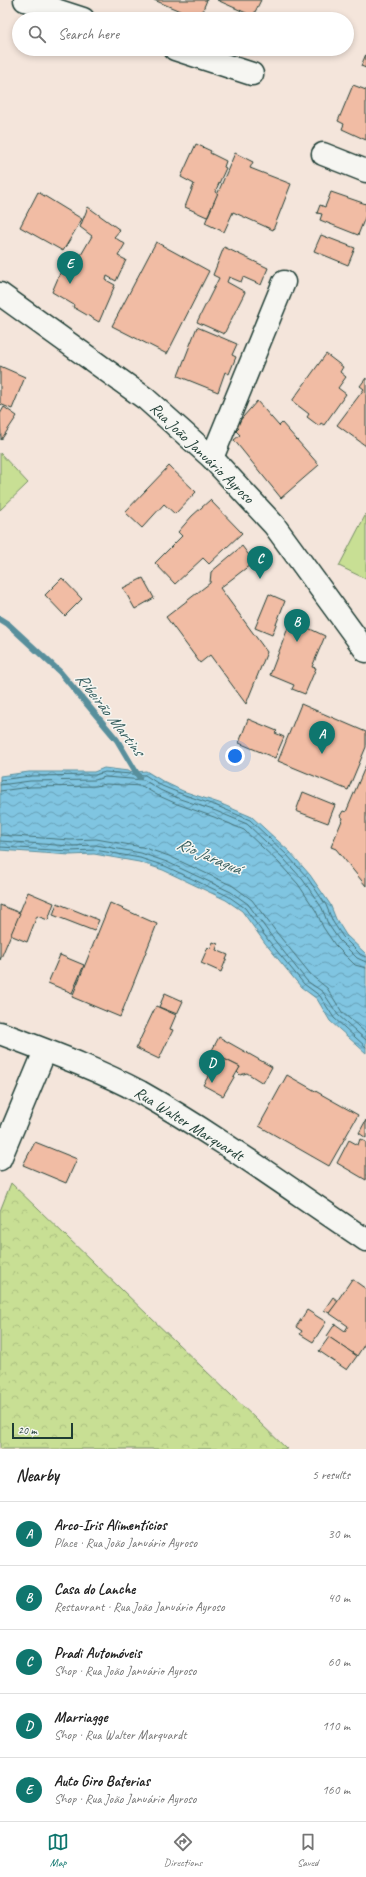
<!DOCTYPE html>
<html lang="en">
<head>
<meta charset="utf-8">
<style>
  :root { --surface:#fff; --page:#f6f6f6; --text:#222; --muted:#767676; --line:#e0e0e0; --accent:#0f766e }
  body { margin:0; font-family:Caveat,sans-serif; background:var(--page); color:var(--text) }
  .scale { position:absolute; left:12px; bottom:10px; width:61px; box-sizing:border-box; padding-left:4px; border:2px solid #1f3d34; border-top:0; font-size:11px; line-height:14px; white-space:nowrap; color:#1f3d34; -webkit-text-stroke:3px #f6f6f2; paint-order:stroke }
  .you { position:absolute; left:235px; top:756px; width:14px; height:14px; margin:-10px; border:3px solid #fff; border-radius:50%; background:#1a73e8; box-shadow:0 0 0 6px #1a73e833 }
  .badge { display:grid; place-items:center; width:26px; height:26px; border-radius:50%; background:var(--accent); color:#fff; font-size:13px; font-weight:700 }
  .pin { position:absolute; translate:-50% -33px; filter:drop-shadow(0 1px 2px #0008) }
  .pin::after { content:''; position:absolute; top:21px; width:14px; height:12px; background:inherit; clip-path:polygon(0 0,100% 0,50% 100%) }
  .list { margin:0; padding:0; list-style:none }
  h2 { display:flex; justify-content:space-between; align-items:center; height:52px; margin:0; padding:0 16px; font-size:17px }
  h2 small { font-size:13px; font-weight:400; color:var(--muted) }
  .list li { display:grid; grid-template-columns:26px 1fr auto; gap:12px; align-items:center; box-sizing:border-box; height:64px; padding:0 16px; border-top:1px solid var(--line) }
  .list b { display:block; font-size:15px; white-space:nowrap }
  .list p { margin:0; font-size:13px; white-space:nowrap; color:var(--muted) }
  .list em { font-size:13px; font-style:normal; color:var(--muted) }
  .icon { flex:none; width:22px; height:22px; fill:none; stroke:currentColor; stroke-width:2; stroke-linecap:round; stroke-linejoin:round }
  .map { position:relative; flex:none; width:366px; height:1449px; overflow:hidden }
  .search { position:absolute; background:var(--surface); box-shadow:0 2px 6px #0003; left:12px; right:12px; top:12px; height:44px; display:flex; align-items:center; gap:10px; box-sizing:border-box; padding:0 14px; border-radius:22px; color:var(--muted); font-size:15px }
  .sheet { height:372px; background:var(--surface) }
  nav { display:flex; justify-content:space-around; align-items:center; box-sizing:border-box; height:56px; border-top:1px solid var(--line); background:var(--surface); font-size:11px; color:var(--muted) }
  nav a { display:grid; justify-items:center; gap:2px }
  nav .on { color:var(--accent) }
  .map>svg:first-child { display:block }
  .forest { fill:url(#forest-crowns); stroke:#748e64 }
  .pitch { fill:#c8df94; stroke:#748e64 }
  .water { fill:url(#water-waves); stroke:#598f9c }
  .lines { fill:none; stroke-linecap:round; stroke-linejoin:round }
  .shore { stroke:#467379; stroke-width:1 }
  .stream { stroke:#598f9c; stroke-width:6 }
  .building { fill:#f1bca4; stroke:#1f3d34 }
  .minor-casing { stroke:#1f3d34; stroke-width:25 }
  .major-casing { stroke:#1f3d34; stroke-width:25 }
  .minor { stroke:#f6f6f2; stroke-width:22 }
  .major { stroke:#f6f6f2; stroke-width:22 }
  .labels { text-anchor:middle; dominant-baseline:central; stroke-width:3; stroke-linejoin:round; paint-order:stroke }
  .street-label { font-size:16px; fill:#1f3d34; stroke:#f6f6f2 }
  .water-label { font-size:17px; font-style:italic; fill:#375f5f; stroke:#f6f6f2 }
</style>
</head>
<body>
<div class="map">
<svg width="366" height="1449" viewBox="0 0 366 1449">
  <defs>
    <pattern id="forest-crowns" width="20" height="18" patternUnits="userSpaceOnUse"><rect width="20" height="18" fill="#c8df94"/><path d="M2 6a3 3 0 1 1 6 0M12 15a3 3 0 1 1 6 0" fill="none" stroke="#abc080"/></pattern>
    <pattern id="water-waves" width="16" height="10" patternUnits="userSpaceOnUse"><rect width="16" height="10" fill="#80c5e1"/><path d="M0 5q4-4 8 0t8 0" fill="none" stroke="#68a1b7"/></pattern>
  </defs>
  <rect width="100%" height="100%" fill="#f4e5db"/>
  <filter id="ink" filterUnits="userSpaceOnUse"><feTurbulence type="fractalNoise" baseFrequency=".025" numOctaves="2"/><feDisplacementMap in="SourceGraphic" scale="8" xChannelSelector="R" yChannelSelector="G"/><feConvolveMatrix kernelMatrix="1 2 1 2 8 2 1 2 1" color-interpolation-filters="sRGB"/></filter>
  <g filter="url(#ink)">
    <polygon class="forest" points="11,1183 287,1449 0,1449 0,1211"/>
    <g class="pitch">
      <polygon points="0,453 28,483 0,510"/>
      <polygon points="366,514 366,579 339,566"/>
    </g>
    <polygon class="water" points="104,768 136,772 146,771 164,782 183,791 219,803 252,817 290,852 310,875 330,904 336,919 346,935 366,954 366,1053 330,1021 317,999 301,987 265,943 242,911 226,900 163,870 139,862 94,854 70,855 0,850 0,776 29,772 94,772"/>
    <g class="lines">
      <g class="shore">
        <polyline points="0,780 30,776 95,775 105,772 145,775 162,786 182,794 217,806 250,820 287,855 307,877 326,905 333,922 343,937 360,954 366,957"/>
        <polyline points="0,785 30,781 95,780 105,777 144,780 160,790 180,799 216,811 247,824 284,859 303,880 322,908 328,924 339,940 357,958 366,962"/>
        <polyline points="0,791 30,787 96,786 106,784 142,786 157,795 177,804 214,817 244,830 279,863 298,884 316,911 323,927 335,945 355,965 366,968"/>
        <polyline points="0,835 70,840 96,839 142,847 169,856 233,886 252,900 277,933 312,976 327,988 342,1012 366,1033"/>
        <polyline points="0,841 70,846 96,845 141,853 167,862 231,892 248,904 272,937 307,981 323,992 338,1015 366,1040"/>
        <polyline points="0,847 70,851 95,850 140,858 165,866 228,896 245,908 268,940 304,984 320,996 334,1018 366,1047"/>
      </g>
      <polyline class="stream" points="0,619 8,624 60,672 117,740 139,777"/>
    </g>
    <g class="building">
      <polygon points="154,0 207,0 199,19"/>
      <polygon points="217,0 261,0 253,16"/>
      <polygon points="366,54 366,68 361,66"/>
      <polygon points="353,85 366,90 366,140 342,129 344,124 338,121"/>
      <polygon points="196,144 211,151 210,153 226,161 224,167 226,168 215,192 218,194 207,217 185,207 194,184 181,177"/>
      <polygon points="235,153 253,162 250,168 291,184 273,230 233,212 224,232 205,223"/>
      <polygon points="38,192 82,219 63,251 20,227"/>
      <polygon points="331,192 366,204 366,215 358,235 320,220 322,214 317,213 320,205 325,207"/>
      <polygon points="88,207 120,230 114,237 125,244 118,256 126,260 116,281 107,276 106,280 115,285 99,322 73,307 74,305 52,292 67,257 77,262 92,236 80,227"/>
      <polygon points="321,235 355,248 348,265 314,251"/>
      <polygon points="156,242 209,271 167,354 112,326"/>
      <polygon points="224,247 268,268 261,285 243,277 241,282 229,277 227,282 245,292 224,334 197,322 219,278 213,275"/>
      <polygon points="197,327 237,344 232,355 236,357 229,374 225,372 218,392 178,376"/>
      <polygon points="326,354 343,367 340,372 346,377 338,388 346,394 324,425 321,423 319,426 307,417 309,414 292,401"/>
      <polygon points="0,366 25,377 12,409 0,404"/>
      <polygon points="366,378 366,446 337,425 364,389 360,386"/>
      <polygon points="257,401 279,426 282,423 319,465 281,498 234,440 240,435 236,431 239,428 236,425"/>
      <polygon points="4,407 17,416 1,440 0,414"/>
      <polygon points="169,466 196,492 175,514 164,504 142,528 125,512"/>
      <polygon points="210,500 242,533 209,564 203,558 175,584 155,563 182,536 178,532 192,516"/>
      <polygon points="242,546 254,562 220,588 267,652 246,704 210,655 200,663 166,617 210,583 211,572"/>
      <polygon points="62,578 82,599 65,616 45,595"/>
      <polygon points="143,578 154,598 135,609 123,588"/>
      <polygon points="269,594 285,601 272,635 255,628"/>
      <polygon points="291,620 325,636 312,667 316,668 305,694 292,689 294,685 270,675"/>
      <polygon points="301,704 366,732 366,747 348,790 278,761"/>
      <polygon points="248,719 277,731 275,733 284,737 275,758 239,743"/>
      <polygon points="366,765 366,886 336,849 331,847 343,818 340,816 343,811 346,812"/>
      <polygon points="303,792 335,805 328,823 296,811"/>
      <polygon points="28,892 54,903 48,920 37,916 27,942 10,935"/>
      <polygon points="57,903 99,920 94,931 53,915"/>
      <polygon points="110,903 157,924 120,1017 72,997"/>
      <polygon points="0,905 20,913 0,960"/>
      <polygon points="213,942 218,944 216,950 228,955 221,972 201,963 208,947 210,949"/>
      <polygon points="60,955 84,965 72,993 48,983"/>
      <polygon points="165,993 183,1001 177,1014 159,1007"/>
      <polygon points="156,1006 176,1015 170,1029 173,1030 159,1059 136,1048"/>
      <polygon points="219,1037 272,1067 263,1083 247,1073 240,1075 237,1072 240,1067 220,1057 218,1059 210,1054"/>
      <polygon points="220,1057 240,1067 223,1096 203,1085"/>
      <polygon points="287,1075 358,1115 329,1166 259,1126"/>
      <polygon points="366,1120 366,1138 359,1133"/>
      <polygon points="360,1139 366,1142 366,1180 337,1163 349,1140 358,1145"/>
      <polygon points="35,1142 77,1159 66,1183 23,1165"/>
      <polygon points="352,1279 366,1289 366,1342 357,1356 327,1336 335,1324 345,1331 348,1326 329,1313"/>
      <polygon points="333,1297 338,1301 329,1313 324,1310"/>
      <polygon points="307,1310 326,1322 313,1342 300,1334 302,1331 296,1327"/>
      <polygon points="329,1337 357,1356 347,1370 319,1351"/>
    </g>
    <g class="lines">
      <g class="minor-casing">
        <g id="minor">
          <polyline points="25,0 83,19"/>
          <polyline points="175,49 252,74"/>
          <polyline points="323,154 366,171"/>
          <polyline points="212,458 284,282"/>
          <polyline points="0,1159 45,1051"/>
        </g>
      </g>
      <g class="major-casing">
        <g id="major">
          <polyline points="0,294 146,399 212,458 274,525 366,651"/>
          <path d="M0,1033c47,18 95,35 140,59 78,44 151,98 226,148"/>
        </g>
      </g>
      <use href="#minor" class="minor"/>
      <use href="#major" class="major"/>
    </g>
  </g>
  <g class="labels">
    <g class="street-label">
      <text transform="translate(202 453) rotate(44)">Rua João Januário Ayroso</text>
      <text transform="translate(189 1124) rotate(32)">Rua Walter Marquardt</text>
    </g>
    <g class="water-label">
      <text transform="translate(110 714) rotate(52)">Ribeirão Martins</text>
      <text transform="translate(209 856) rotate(23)">Rio Jaraguá</text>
    </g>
  </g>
</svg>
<div class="scale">20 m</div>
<div class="you"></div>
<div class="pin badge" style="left:322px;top:754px">A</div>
<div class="pin badge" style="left:297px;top:642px">B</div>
<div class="pin badge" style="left:260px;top:579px">C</div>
<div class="pin badge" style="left:212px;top:1083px">D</div>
<div class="pin badge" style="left:70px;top:284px">E</div>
<div class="search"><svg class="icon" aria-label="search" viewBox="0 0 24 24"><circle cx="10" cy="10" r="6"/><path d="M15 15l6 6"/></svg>Search here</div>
</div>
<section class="sheet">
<h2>Nearby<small>5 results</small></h2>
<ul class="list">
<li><span class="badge">A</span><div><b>Arco-Iris Alimentícios</b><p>Place · Rua João Januário Ayroso</p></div><em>30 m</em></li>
<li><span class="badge">B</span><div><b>Casa do Lanche</b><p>Restaurant · Rua João Januário Ayroso</p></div><em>40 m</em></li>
<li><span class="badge">C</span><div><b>Pradi Automóveis</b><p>Shop · Rua João Januário Ayroso</p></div><em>60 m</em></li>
<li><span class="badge">D</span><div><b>Marriagge</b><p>Shop · Rua Walter Marquardt</p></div><em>110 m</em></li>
<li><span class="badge">E</span><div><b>Auto Giro Baterias</b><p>Shop · Rua João Januário Ayroso</p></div><em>160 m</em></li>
</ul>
</section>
<nav>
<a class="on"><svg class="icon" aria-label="map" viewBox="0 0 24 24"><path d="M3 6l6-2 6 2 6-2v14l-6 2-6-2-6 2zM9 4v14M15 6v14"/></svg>Map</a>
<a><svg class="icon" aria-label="directions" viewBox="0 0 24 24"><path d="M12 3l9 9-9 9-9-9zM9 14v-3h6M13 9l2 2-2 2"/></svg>Directions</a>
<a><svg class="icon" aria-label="saved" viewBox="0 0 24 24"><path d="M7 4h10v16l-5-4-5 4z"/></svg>Saved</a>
</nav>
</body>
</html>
